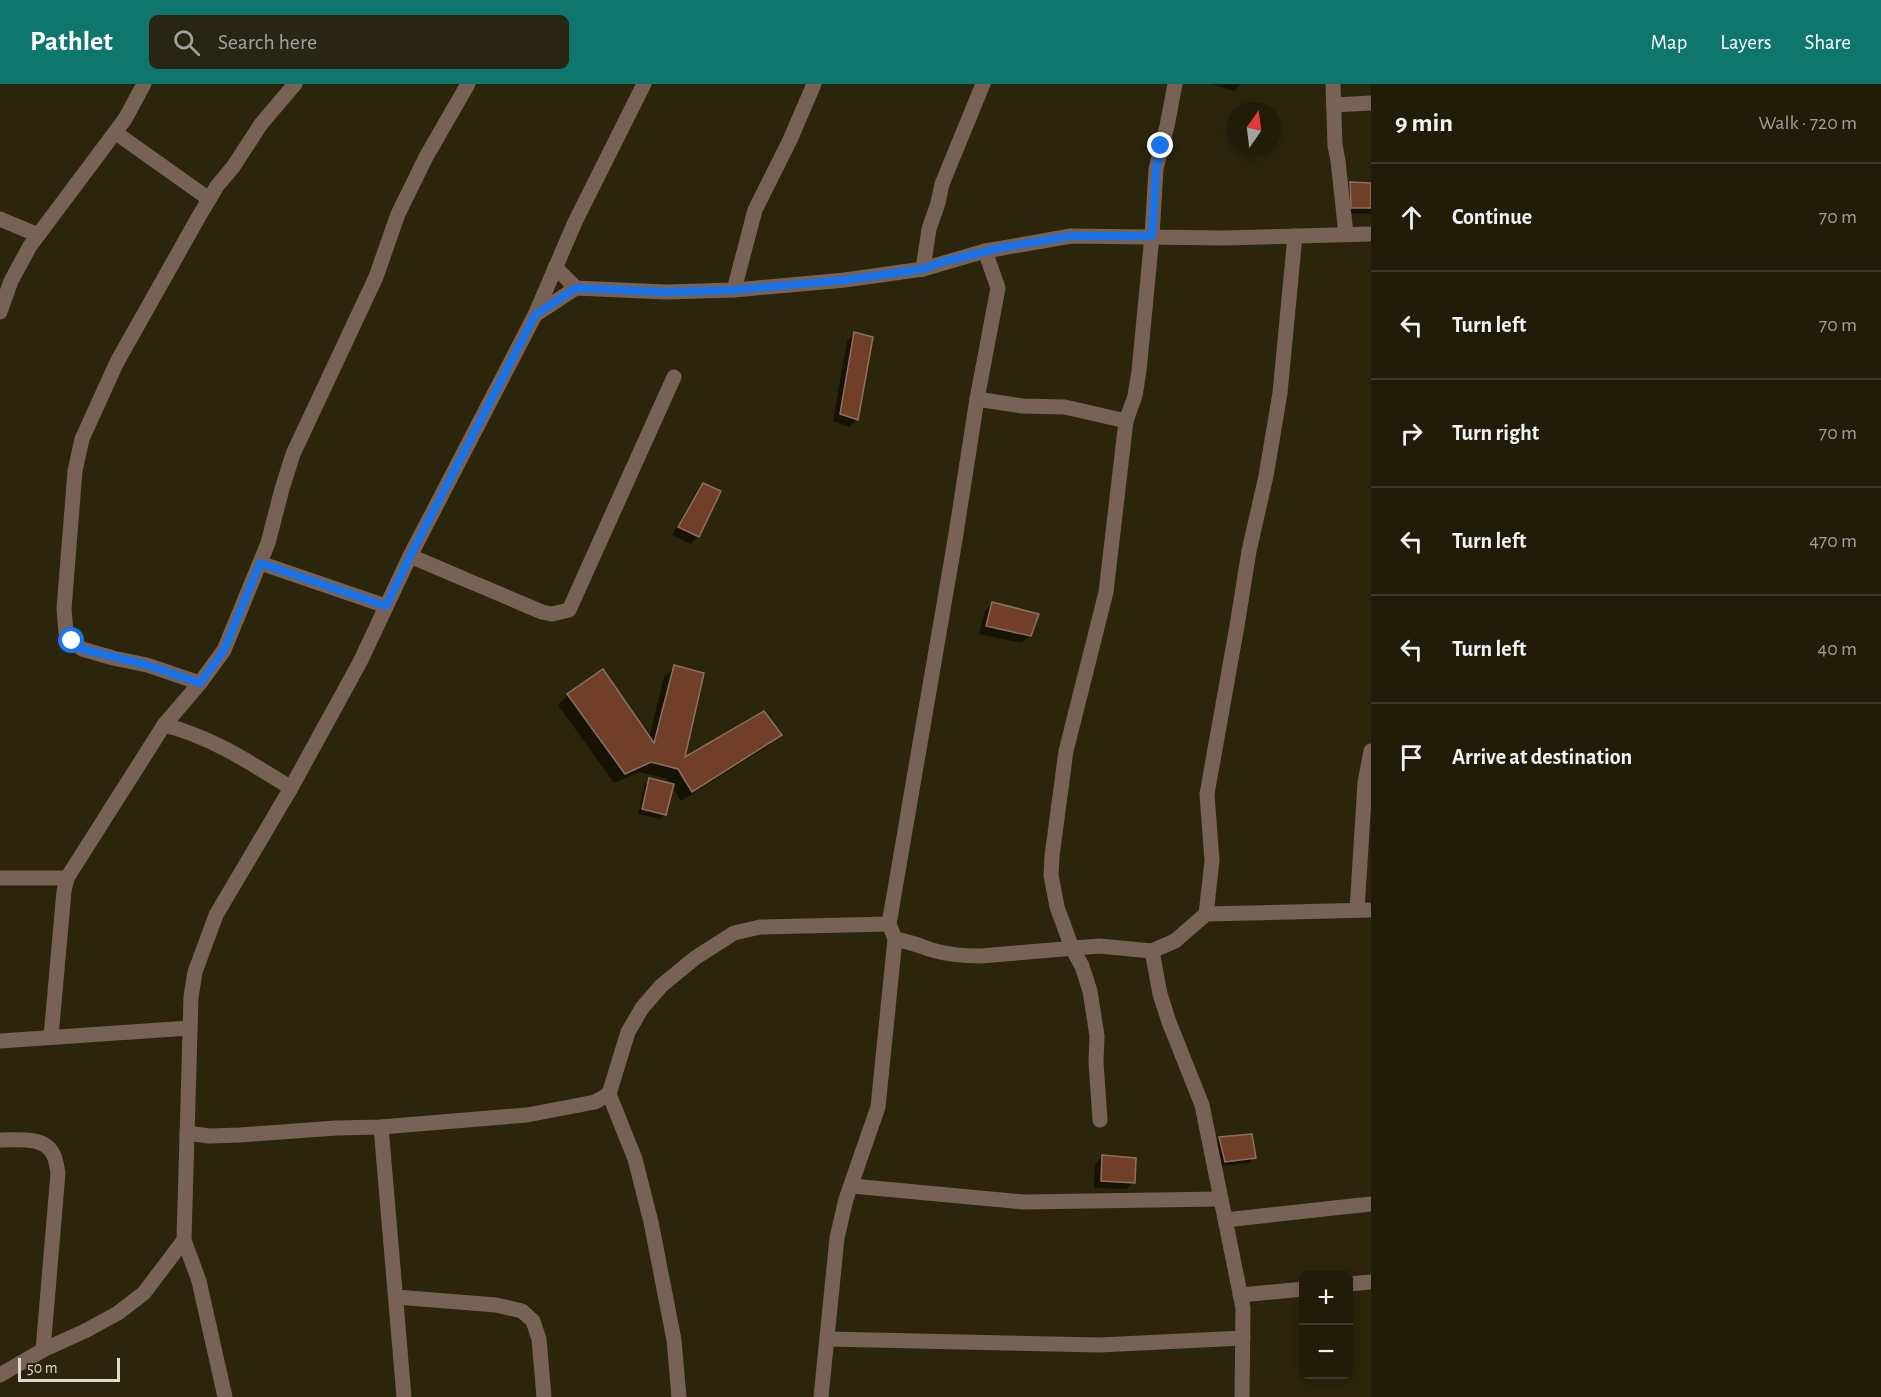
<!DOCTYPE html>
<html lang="en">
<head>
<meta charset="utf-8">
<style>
  :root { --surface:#201c08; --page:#282512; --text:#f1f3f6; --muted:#a2a19c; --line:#3d3a29; --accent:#0f766e }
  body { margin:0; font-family:"Alegreya Sans",sans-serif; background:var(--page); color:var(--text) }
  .controls { position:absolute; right:18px; bottom:18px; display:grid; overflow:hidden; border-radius:9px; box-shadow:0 3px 9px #0003 }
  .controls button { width:54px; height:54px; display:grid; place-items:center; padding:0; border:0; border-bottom:2px solid var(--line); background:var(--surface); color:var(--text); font:30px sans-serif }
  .compass { position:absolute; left:1227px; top:18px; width:54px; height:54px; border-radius:50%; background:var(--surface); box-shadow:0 3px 9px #0003; rotate:14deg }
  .scale { position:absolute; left:18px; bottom:15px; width:102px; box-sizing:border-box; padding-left:6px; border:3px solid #dedbcc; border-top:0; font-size:16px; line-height:21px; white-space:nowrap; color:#dedbcc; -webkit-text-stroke:4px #2a250b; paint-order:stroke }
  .stop { position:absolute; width:18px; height:18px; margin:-14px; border:4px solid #1a73e8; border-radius:50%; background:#fff }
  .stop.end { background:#1a73e8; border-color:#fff; box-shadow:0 2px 6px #0008 }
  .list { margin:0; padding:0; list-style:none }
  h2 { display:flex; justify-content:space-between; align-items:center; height:78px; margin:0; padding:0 24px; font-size:26px }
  h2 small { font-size:20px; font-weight:400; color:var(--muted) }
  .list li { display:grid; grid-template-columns:39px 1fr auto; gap:18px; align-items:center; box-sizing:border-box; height:108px; padding:0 24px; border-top:2px solid var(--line) }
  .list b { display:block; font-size:22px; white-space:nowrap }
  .list em { font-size:20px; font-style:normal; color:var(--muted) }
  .icon { flex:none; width:33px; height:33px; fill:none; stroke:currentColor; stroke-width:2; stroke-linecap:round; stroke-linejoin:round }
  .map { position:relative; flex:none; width:1371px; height:1313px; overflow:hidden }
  header { display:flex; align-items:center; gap:36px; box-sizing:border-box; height:84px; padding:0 30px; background:var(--accent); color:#fff }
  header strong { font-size:28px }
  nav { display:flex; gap:33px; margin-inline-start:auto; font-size:21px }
  .search { width:420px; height:54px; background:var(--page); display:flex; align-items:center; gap:15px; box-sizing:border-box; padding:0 21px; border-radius:9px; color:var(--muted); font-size:22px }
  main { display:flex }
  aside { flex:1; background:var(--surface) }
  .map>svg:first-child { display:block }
  .shadow { fill:#0007 }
  .building { fill:#713f28; stroke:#8d7064; stroke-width:1.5 }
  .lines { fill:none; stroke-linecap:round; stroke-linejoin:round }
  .minor { stroke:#786255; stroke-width:15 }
  .route { stroke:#1a73e8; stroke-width:8 }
</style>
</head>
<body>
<header>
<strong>Pathlet</strong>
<div class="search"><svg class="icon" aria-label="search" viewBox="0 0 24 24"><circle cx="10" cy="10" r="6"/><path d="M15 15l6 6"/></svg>Search here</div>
<nav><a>Map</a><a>Layers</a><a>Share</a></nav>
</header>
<main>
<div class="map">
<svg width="1371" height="1313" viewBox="0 0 1371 1313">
  <rect width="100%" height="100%" fill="#2a250b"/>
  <g class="shadow">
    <polygon points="1211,0 1241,0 1234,7"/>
    <polygon points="1350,100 1371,100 1371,130 1344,130 1343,107"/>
    <polygon points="855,250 857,336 849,343 833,337 847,257"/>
    <polygon points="703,400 698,452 691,460 672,451 696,408"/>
    <polygon points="992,520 1030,551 1022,559 979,550 985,527"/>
    <polygon points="674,583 682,676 780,651 770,661 681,717 672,702 665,731 660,735 638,730 645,700 650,695 671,701 667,695 640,688 614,699 558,621 568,611 649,654 664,593"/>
    <polygon points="1220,1055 1254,1074 1249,1079 1220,1082 1215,1059"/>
    <polygon points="1103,1072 1134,1098 1126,1105 1094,1104 1095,1080"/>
  </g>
  <g class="building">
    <polygon points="1350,98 1371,99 1371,124 1351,124"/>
    <polygon points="854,248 873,253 858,336 840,330"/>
    <polygon points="703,399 721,407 699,453 678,443"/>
    <polygon points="992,518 1039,530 1031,552 986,542"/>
    <polygon points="674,581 704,589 685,673 764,627 782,651 692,708 678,685 651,678 625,690 567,610 603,585 654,659"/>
    <polygon points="649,694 674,700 666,731 642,725"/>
    <polygon points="1252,1050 1256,1074 1225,1078 1219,1053"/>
    <polygon points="1102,1071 1136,1074 1135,1099 1101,1097"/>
  </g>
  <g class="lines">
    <g class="minor">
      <polyline points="1333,0 1335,61 1338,77 1346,150"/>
      <polyline points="1334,21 1371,19"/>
      <polyline points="116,49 209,115"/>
      <polyline points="0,135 38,151"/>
      <polyline points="985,167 1071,152 1223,154 1371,150"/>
      <polyline points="555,183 576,204"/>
      <polyline points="923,185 929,145 938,119 942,100 983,0"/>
      <polyline points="734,206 755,126 790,56 814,0"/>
      <polyline points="0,228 11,197 30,162 125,35 144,0"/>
      <path d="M535,231l41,-27 90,4 68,-2 111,-10 78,-11 62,-18 13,37 -21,111 -22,141 -66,384 6,15c13,2 25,7 37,11 16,5 33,6 49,6l118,-10 53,5 23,-10 31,-27 165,-4"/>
      <polyline points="977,315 1022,322 1065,323 1126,337 1135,312 1139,287 1152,152 1156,85 1167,42 1175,0"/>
      <polyline points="410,472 542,528 552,530 569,526 674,293"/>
      <polyline points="260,479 386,522"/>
      <polyline points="200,599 147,581 113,574 82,565 72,557 66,549 64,525 75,387 82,355 117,278 198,134 217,102 233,83 261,40 295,0"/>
      <path d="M164,641c46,11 87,38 127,63"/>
      <polyline points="0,794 67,794 164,641 200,599 224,566 268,459 282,405 293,370 376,193 398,130 426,73 468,0"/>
      <polyline points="1357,826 1365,699 1371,667"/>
      <polyline points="1206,830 1212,777 1207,710 1237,542 1249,467 1266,392 1280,309 1295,152"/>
      <polyline points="1152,867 1160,910 1169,938 1202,1021 1243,1224 1242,1313"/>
      <polyline points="51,953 64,807 67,794"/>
      <polyline points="0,957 189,944"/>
      <polyline points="1100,1036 1096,978 1097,952 1090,907 1082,882 1072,864 1057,823 1051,791 1052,772 1066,667 1106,508 1126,337"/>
      <polyline points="381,1043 404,1313"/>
      <polyline points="187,1049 209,1052 240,1051 336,1044 381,1043 527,1031 595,1018 609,1010"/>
      <path d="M0,1056c17,0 44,-4 53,14 3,5 4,13 5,19l-15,177"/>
      <polyline points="852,1102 1024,1118 1220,1115"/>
      <polyline points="1225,1136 1371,1120"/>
      <polyline points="184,1156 199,1197 225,1313"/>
      <polyline points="1348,1200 1371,1198"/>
      <polyline points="1240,1211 1304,1205"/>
      <polyline points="396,1213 496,1221 522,1227 533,1237 539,1255 544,1313"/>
      <polyline points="828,1255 1100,1261 1243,1254"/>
      <polyline points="0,1291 43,1266 85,1247 118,1229 144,1209 184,1156 191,913 195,888 216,831 291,704 360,578 410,472 535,231 575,138 644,0"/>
      <polyline points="679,1313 674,1256 651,1138 635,1075 609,1010 628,948 642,924 661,902 695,874 734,849 760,843 889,840"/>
      <polyline points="821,1313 837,1154 846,1115 878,1023 895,855"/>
    </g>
  </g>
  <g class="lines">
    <polyline class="route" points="72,557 82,565 147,581 200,599 224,566 260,479 386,522 410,472 535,231 576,204 666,208 734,206 845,196 923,185 942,178 1000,164 1071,152 1152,152 1156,85 1161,62"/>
  </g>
</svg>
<div class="controls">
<button>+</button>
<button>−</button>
</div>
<svg class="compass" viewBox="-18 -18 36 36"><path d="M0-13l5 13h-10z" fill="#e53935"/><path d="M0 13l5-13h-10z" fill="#a2a19c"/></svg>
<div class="scale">50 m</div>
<div class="stop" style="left:72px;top:557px"></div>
<div class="stop end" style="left:1161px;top:62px"></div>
</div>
<aside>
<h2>9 min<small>Walk · 720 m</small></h2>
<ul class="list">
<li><svg class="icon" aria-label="ahead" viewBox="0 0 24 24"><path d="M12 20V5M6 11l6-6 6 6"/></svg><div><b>Continue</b></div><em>70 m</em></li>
<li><svg class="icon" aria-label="left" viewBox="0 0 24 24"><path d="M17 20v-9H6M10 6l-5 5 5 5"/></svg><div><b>Turn left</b></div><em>70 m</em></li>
<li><svg class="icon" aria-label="right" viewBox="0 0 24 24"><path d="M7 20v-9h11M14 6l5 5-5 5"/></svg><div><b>Turn right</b></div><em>70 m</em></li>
<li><svg class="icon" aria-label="left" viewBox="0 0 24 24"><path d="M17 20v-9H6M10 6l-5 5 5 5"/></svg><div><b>Turn left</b></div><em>470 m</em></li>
<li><svg class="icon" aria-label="left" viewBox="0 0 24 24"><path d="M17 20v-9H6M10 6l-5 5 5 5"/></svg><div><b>Turn left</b></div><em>40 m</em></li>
<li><svg class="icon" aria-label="arrive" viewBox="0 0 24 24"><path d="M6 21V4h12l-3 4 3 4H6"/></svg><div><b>Arrive at destination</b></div></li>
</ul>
</aside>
</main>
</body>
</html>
